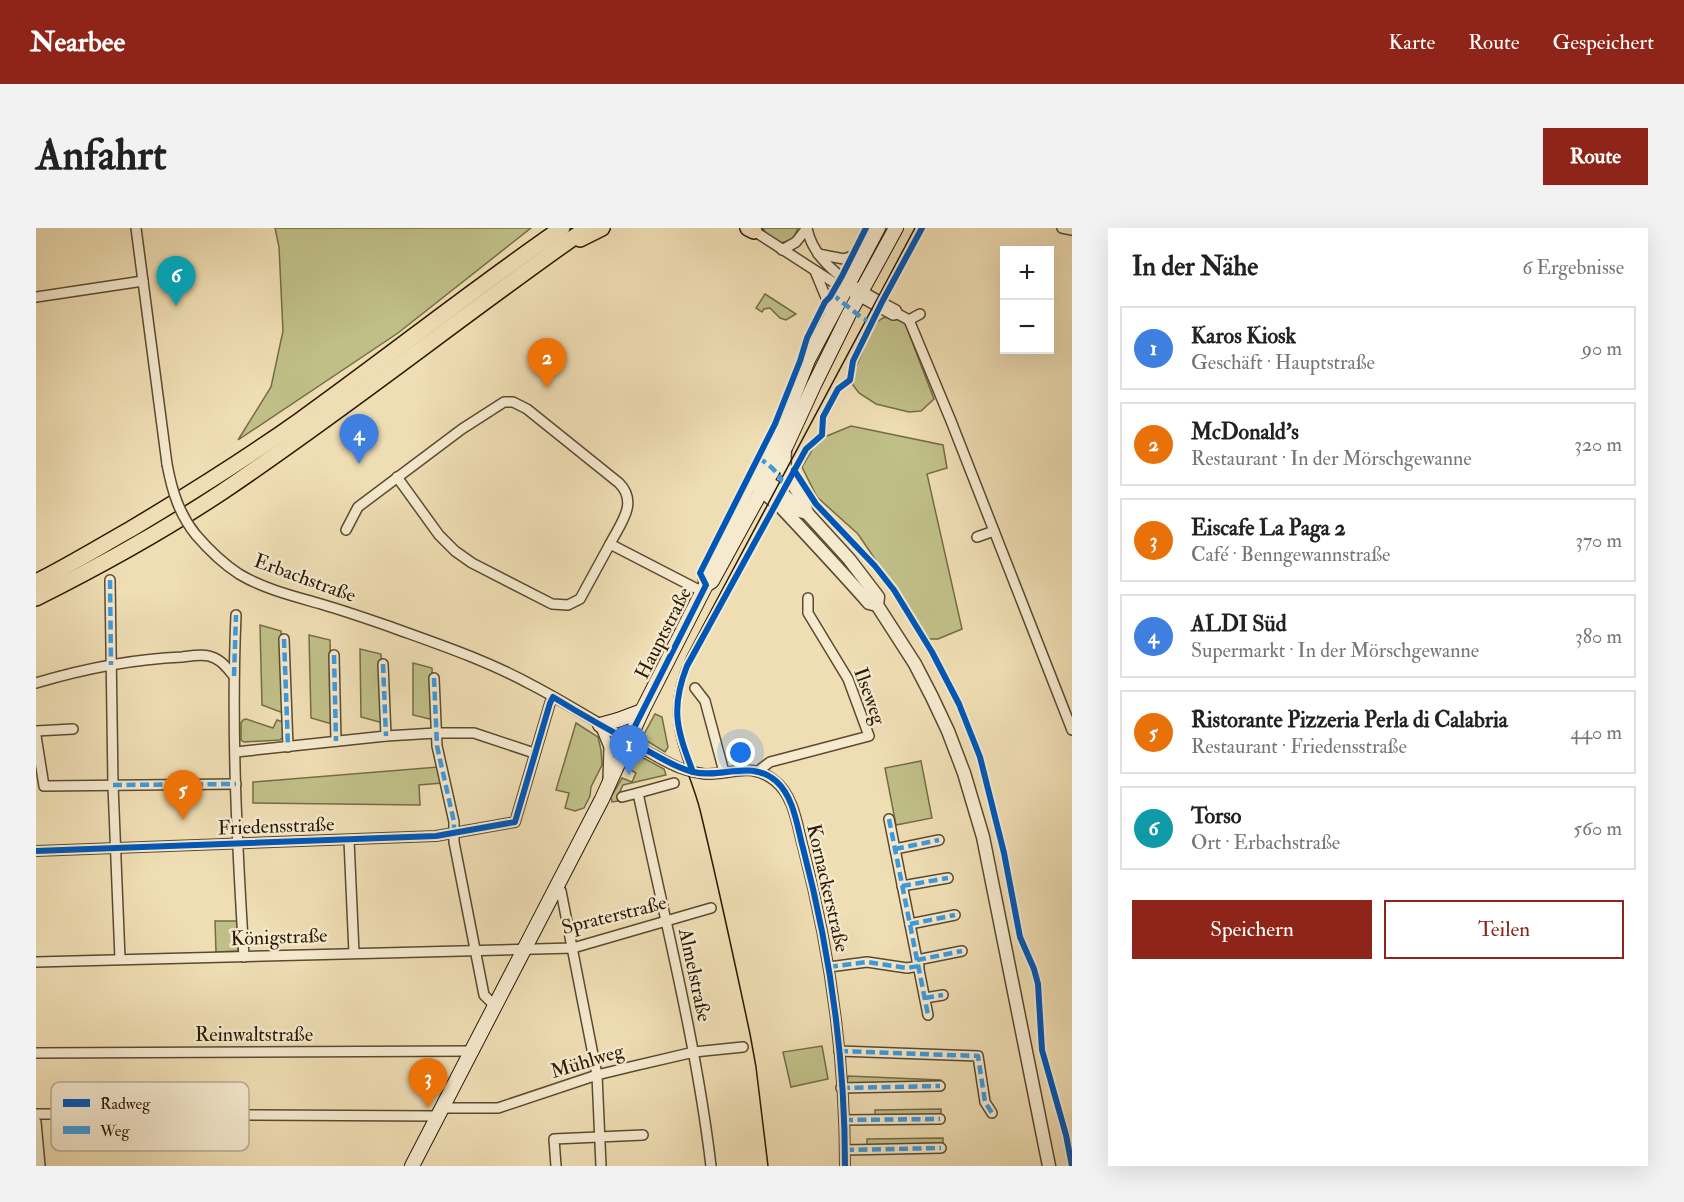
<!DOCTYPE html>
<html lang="de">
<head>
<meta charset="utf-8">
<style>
  :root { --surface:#fff; --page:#f2f2f2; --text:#222; --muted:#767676; --line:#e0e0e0; --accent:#8f2418 }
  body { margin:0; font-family:"IM FELL Double Pica",serif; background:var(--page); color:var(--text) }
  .controls { position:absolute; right:18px; top:18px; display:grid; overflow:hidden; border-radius:0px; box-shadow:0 6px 24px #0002 }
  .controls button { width:54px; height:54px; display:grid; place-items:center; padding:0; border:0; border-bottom:2px solid var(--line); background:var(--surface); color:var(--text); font:30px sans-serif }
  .you { position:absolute; left:705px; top:525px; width:21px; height:21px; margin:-15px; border:4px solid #fff; border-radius:50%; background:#1a73e8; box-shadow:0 0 0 9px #1a73e833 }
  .badge { display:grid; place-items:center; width:39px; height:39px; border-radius:50%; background:var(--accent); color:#fff; font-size:20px; font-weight:700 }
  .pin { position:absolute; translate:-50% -50px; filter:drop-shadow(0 2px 3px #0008) }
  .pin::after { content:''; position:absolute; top:32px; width:21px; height:18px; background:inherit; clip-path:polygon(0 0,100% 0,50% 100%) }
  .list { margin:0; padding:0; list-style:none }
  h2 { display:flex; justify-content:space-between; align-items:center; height:78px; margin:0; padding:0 24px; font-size:26px }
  h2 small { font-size:20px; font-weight:400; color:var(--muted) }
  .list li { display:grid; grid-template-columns:39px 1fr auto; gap:18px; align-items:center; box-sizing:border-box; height:84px; margin:0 12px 12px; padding:0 12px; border:2px solid var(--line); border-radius:0px }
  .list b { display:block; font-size:22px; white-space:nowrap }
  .list p { margin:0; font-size:20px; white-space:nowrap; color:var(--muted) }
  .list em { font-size:20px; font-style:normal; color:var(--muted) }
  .actions { display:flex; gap:12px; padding:18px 24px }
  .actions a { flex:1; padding:14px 0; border:2px solid var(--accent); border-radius:0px; text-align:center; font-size:21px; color:var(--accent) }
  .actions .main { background:var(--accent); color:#fff }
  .map { position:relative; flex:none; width:1036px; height:938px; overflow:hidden; border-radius:0px }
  header { display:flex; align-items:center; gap:36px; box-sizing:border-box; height:84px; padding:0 30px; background:var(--accent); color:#fff }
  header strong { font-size:28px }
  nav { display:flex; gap:33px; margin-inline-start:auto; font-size:21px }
  .intro { display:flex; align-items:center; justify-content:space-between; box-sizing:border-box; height:144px; padding:0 36px }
  h1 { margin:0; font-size:42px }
  .button { padding:15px 27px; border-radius:0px; background:var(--accent); color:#fff; font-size:21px; font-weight:700 }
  main { display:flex; gap:36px; padding:0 36px }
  aside { flex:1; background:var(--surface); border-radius:0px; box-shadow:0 6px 24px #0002 }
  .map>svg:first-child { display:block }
  .green { fill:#c0bf88; stroke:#756c46; stroke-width:1.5 }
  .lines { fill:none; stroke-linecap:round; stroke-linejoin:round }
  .minor-casing { stroke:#5b4a2f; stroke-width:12 }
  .tertiary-casing { stroke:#5b4a2f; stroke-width:15 }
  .secondary-casing { stroke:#2a1903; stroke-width:16 }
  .trunk-casing { stroke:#2a1903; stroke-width:18 }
  .minor { stroke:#f5e9ce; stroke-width:9 }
  .tertiary { stroke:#f5e9ce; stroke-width:12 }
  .secondary { stroke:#f5e9ce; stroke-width:14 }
  .trunk { stroke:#efddb3; stroke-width:15 }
  .tram { stroke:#2a1903; stroke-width:1.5 }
  .minor-bridge-casing { stroke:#5b4a2f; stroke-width:12; stroke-linecap:butt }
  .minor-bridge { stroke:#f5e9ce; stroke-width:9 }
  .quiet { stroke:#3d9bdd; stroke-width:4.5; stroke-dasharray:9 4.5; stroke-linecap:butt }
  .cycleway-casing { stroke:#f5e9ce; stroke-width:10 }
  .cycleway { stroke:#0057b8; stroke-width:6 }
  .labels { text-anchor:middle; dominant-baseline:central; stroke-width:5; stroke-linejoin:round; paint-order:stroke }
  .street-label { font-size:20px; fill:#2a1903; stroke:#f5e9ce }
  .key { fill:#f5e9ce; stroke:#b8ab91; stroke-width:1.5 }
  .key-label { font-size:16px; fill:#2a1903 }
</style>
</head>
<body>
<header>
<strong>Nearbee</strong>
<nav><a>Karte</a><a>Route</a><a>Gespeichert</a></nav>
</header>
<div class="intro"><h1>Anfahrt</h1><a class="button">Route</a></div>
<main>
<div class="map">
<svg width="1036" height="938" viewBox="0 0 1036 938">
  <rect width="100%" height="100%" fill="#efddb3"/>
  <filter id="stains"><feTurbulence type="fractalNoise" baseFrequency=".00333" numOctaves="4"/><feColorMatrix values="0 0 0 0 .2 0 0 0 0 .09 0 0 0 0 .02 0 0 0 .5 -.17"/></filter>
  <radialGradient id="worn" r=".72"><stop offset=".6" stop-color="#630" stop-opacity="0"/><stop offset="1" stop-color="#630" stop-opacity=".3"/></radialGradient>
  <g class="green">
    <polygon points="239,0 495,0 362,105 202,212 235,159 247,103 243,19"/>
    <polygon points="727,0 762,0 757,11 745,15 734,11"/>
    <polygon points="729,66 760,86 750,92 744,90 734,80 728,81 726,84 720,80"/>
    <polygon points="862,87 867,90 898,171 885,183 873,184 840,176 823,165 817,157 818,144 838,96 847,90"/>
    <polygon points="815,198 907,217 911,240 891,246 926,401 902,411 893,411 822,306 781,269 766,239 780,215 786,210"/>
    <polygon points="224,397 245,403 247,485 226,477"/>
    <polygon points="273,407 294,412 296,496 275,490"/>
    <polygon points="324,421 345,426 347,495 325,489"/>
    <polygon points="377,435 396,440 398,492 377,487"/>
    <polygon points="619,486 626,489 632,519 629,524 606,510"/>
    <polygon points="210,491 237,500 241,492 247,494 247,509 244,512 208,514 205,512 205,495 207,492"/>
    <polygon points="540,495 562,509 565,522 566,537 555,559 554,568 548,580 539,583 529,580 533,565 520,562"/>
    <polygon points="600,526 628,541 630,547 587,557 582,568 582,573 576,574 575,569 586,550 596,554 600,545 591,540 596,529"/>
    <polygon points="885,533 896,590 860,597 849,540"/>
    <polygon points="402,539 406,555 383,557 384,577 217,575 217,554"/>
    <polygon points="179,693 202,693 202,723 180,724"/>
    <polygon points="786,818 792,851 755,859 747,824"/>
    <polygon points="812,848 905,852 905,856 811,855"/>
    <polygon points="905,881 905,889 839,890 839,882"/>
    <polygon points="907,910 907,918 831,918 831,911"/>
  </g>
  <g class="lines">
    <g class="minor-casing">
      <g id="minor">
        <polyline points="100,0 131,236"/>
        <polyline points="719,0 718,3 797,54 857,87 862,86"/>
        <path d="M771,0c7,40 56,64 89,82l2,4 11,6 11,-6"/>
        <polyline points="1026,0 1036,2"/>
        <polyline points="746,22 760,14 771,0"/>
        <polyline points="782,26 808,31 828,24"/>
        <polyline points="779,43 791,72 794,89"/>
        <polyline points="0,69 107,53"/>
        <polyline points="873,92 915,193 1036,502"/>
        <polyline points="361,249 403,307 419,323 436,335 516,376 532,377 544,371 574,316"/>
        <path d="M310,302l12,-23 104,-78 42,-27h9l14,7 92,74c20,20 1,41 -9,61l93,48"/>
        <path d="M160,307c13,15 26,28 43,39 25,15 54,22 82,30 24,7 47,15 70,23 47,17 95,33 139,57 39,20 75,44 113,65 12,6 24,14 37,19 8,3 17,5 25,6 27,1 46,-13 70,7 19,15 22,44 28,66 27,104 42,212 42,319"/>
        <polyline points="941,309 958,303"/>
        <polyline points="74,352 77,557 84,731"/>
        <path d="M200,387c-5,114 1,228 8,342"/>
        <polyline points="248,411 252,519"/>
        <polyline points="298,427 300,513"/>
        <polyline points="347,436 350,508"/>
        <polyline points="398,450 401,518 418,594 418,614 448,767 459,778"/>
        <path d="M0,455c47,-14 97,-24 146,-26 8,-1 19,-3 27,-1 12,3 17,11 25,20"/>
        <polyline points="659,460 669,473 688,544"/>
        <polyline points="564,497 573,519 572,553"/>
        <polyline points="0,503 37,501"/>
        <polyline points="0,508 8,558 200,556"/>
        <polyline points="200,524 350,508 400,505 438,505 498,525"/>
        <polyline points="722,543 734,534 833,508 812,451 772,385 772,370"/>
        <polyline points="602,565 638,555"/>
        <path d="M586,569l16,-4c26,124 58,247 73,373"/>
        <polyline points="853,591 892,787"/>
        <polyline points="313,612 318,725"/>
        <polyline points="859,621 903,612"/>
        <polyline points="0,623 400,608 479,594 514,475 517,469"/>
        <polyline points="866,658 912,650"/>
        <polyline points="520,659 525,663 561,847 565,938"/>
        <polyline points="874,696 919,687"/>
        <polyline points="881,732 926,723"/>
        <polyline points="0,734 537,720 675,680"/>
        <polyline points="793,739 831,734 871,740 883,738"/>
        <polyline points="889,770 907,767"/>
        <polyline points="803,823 942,828 949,874 956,885"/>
        <polyline points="0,825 435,823"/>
        <polyline points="805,860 904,858"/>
        <polyline points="406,880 462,880 561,847 598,838 658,824 707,819"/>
        <polyline points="0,886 402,888"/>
        <polyline points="808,892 904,891"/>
        <polyline points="0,894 4,938"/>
        <polyline points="809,922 905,920"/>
        <polyline points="520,938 518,911 607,907"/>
      </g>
    </g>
    <g class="tertiary-casing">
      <g id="tertiary">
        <path d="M749,220c0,6 -1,14 0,20 5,16 19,29 22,45"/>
        <polyline points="724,250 741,260 764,283 771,285 813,331 842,369 841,377 879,436 896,469 912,503 928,545 947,609 1013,938"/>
        <path d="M722,255c3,11 14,15 22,23 30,32 60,64 89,97l8,2"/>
      </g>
    </g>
    <g class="secondary-casing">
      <g id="secondary">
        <polyline points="670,357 669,344 710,262 720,248 737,215 753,180 772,132 842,0"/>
        <polyline points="564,497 582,492 606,483"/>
        <polyline points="376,938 566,571 606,483 670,357 676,353 750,218 778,157 813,86 860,0"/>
      </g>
    </g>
    <g class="trunk-casing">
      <g id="trunk">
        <polyline points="712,0 718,3"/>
        <polyline points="544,11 566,0"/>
        <path d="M0,354c32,-16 63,-35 95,-53 57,-34 113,-69 168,-108 88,-63 173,-131 263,-193"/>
        <path d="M0,370c64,-32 127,-67 186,-106 125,-84 242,-178 365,-264"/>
      </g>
    </g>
    <use href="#minor" class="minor"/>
    <use href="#tertiary" class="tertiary"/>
    <use href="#secondary" class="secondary"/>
    <use href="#trunk" class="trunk"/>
    <path class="tram" d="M732,938l-12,-99 -6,-33c-16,-75 -32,-150 -50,-224 -7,-29 -23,-58 -26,-88 -3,-24 3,-45 13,-66l228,-428"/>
    <g class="minor-bridge-casing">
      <path id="minor-bridge" d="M131,236c5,27 12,50 29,71"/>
    </g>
    <use href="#minor-bridge" class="minor-bridge"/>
    <g class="quiet">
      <polyline points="796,66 826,90 836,95"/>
      <path d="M722,230c13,7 20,15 27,28"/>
      <polyline points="74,352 75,437"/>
      <polyline points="248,411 252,519"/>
      <polyline points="298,427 300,513"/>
      <polyline points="347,436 350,508"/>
      <polyline points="198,448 200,387"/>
      <polyline points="398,450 401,518 418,594 418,606"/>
      <polyline points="77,557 200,556"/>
      <polyline points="853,591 892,787"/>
      <polyline points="859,621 903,612"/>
      <polyline points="866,658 912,650"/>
      <polyline points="874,696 919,687"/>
      <polyline points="881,732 926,723"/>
      <polyline points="793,739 831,734 871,740 883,738"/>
      <polyline points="889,770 907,767"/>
      <polyline points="803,823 942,828 949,874 956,885"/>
      <polyline points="805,860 904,858"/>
      <polyline points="808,892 904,891"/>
      <polyline points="809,922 905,920"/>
    </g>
    <g class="cycleway-casing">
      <g id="cycleway">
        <polyline points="758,242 780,276 839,338 858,362 896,424 923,476 944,529 968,625 984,709 998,741 1002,756 1006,822 1030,907 1036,938"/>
        <polyline points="592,512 670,357 664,345 739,196 764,133 771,110 789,74 794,69 806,48 830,0"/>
        <path d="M657,544c-16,-42 -23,-63 -6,-106l119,-217 16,-14 1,-18 15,-28 12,-9 3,-19 29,-59 40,-74"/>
        <path d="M0,623l400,-15 79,-14 35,-119 3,-6c31,19 63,37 95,54 14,8 29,17 45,21 29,7 57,-13 83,9 18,16 21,45 27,67 27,103 42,211 42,318"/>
      </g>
    </g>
    <use href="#cycleway" class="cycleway"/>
  </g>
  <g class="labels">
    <g class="street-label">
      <text transform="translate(269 350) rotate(20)">Erbachstraße</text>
      <text transform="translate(627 405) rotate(-63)">Hauptstraße</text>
      <text transform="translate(834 468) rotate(70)">Ilseweg</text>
      <text transform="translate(240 598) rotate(-2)">Friedensstraße</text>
      <text transform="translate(792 660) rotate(77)">Kornackerstraße</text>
      <text transform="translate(578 687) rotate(-14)">Spraterstraße</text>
      <text transform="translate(243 709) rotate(-2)">Königstraße</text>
      <text transform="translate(659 747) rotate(78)">Almelstraße</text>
      <text x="218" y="806">Reinwaltstraße</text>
      <text transform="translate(551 833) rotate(-17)">Mühlweg</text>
    </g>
  </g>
  <rect x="15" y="854" width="198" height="69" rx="9" class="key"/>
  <rect x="27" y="871" width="27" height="8" fill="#0057b8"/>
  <rect x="27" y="898" width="27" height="8" fill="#3d9bdd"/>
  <g class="key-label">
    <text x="64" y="881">Radweg</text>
    <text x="64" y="908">Weg</text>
  </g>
  <rect width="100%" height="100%" filter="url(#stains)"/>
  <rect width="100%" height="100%" fill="url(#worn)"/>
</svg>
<div class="controls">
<button>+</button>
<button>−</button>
</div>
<div class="you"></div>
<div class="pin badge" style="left:593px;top:547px;background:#3f7fe0">1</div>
<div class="pin badge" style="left:511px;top:160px;background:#e8710a">2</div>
<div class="pin badge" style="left:392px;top:880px;background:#e8710a">3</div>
<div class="pin badge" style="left:323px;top:236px;background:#3f7fe0">4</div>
<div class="pin badge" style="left:147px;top:592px;background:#e8710a">5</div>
<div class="pin badge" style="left:140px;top:78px;background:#0f9aa8">6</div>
</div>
<aside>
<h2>In der Nähe<small>6 Ergebnisse</small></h2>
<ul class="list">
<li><span class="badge" style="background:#3f7fe0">1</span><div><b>Karos Kiosk</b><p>Geschäft · Hauptstraße</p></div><em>90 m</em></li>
<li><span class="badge" style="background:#e8710a">2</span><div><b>McDonald's</b><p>Restaurant · In der Mörschgewanne</p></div><em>320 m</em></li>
<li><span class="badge" style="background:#e8710a">3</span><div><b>Eiscafe La Paga 2</b><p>Café · Benngewannstraße</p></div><em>370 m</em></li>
<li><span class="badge" style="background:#3f7fe0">4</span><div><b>ALDI Süd</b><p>Supermarkt · In der Mörschgewanne</p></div><em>380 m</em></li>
<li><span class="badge" style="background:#e8710a">5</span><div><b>Ristorante Pizzeria Perla di Calabria</b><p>Restaurant · Friedensstraße</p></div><em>440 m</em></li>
<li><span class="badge" style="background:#0f9aa8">6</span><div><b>Torso</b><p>Ort · Erbachstraße</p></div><em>560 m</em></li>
</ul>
<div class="actions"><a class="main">Speichern</a><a>Teilen</a></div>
</aside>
</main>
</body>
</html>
